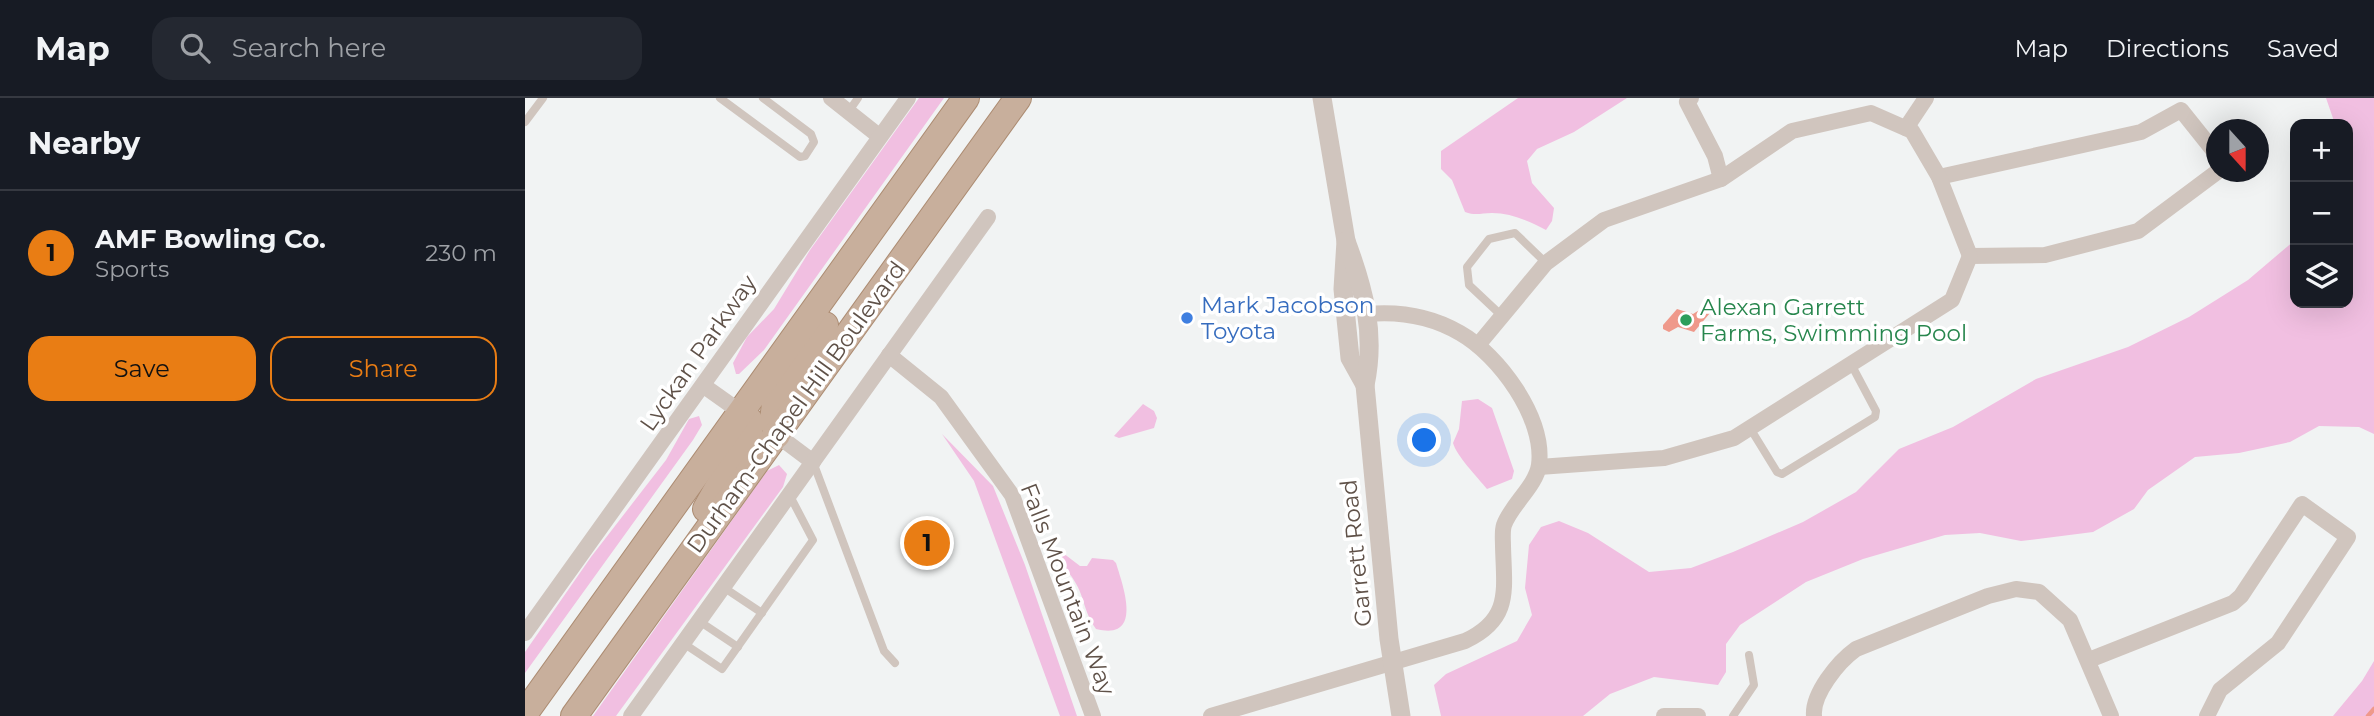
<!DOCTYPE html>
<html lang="en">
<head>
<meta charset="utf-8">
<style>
  :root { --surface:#171b24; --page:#242831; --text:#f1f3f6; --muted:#9ea1a6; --line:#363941; --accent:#e97d14 }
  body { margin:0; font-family:Montserrat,sans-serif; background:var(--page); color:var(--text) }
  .controls { position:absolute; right:21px; top:21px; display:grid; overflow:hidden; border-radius:14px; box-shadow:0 7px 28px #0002 }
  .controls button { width:63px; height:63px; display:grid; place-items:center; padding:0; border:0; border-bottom:2px solid var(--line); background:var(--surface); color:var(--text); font:35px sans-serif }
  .compass { position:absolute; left:1681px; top:21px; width:63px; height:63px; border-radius:50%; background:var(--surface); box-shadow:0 7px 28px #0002; rotate:159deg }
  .you { position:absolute; left:900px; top:343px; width:24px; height:24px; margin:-18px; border:5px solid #fff; border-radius:50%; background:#1a73e8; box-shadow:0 0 0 10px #1a73e833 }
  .badge { display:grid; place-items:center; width:46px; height:46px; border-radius:50%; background:var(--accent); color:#111; font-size:23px; font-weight:700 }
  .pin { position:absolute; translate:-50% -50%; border:4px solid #fff; box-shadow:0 2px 7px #0006 }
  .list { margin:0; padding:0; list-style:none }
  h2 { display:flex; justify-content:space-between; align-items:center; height:91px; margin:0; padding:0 28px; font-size:30px }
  h2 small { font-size:23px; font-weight:400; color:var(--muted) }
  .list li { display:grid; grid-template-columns:46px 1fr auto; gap:21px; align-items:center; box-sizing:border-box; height:126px; padding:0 28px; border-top:2px solid var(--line) }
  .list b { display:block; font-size:26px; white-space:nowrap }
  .list p { margin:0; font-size:23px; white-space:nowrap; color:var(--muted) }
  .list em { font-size:23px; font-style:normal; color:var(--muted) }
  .actions { display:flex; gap:14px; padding:21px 28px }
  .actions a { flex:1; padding:16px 0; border:2px solid var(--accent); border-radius:21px; text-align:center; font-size:24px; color:var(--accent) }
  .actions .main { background:var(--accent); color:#111 }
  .icon { flex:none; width:38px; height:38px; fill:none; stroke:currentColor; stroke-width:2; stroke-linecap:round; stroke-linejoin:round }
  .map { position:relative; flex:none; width:1849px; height:618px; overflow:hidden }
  header { display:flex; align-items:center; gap:42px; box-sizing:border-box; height:98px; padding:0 35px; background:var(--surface); border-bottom:2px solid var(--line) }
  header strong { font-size:33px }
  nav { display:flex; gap:38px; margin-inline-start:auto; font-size:24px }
  .search { width:490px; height:63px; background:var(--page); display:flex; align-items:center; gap:18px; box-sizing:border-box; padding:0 24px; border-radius:21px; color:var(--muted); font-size:26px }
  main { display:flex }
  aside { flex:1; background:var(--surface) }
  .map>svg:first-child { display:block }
  .green { fill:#f1bfe1 }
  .water { fill:#ef998b }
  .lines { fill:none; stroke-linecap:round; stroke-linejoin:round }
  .stream { stroke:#ef998b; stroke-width:4.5 }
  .trunk-casing { stroke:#ac8c72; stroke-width:28 }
  .service { stroke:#d0c5be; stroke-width:8 }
  .minor { stroke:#d0c5be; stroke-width:16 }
  .tertiary { stroke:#d0c5be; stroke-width:19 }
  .trunk { stroke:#c8af9c; stroke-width:26 }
  .shop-dot { fill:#3f7fe0; stroke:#fff; stroke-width:2.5 }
  .leisure-dot { fill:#2e9e5b; stroke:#fff; stroke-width:2.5 }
  .labels { text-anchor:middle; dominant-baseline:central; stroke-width:7; stroke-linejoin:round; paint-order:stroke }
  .shop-label { font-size:23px; fill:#366cbe; stroke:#fff; text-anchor:start }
  .leisure-label { font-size:23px; fill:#27864d; stroke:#fff; text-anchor:start }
  .street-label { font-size:23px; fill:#5f5148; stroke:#fff }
</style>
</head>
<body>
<header>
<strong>Map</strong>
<div class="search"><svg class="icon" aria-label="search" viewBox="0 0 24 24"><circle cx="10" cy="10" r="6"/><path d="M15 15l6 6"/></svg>Search here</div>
<nav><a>Map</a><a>Directions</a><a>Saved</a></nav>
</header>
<main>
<aside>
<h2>Nearby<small></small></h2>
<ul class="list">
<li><span class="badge">1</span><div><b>AMF Bowling Co.</b><p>Sports</p></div><em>230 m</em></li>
</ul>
<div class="actions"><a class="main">Save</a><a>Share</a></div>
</aside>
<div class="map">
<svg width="1849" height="618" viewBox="0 0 1849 618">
  <rect width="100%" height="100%" fill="#f1f3f3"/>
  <g class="green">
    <polygon points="394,0 419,0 239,252 214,276 211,276 208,265 222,239 249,211 285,152"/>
    <path d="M993,0h109l-53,34 -37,17 -10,12 5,22 22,25 -2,13 -6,9c-17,-9 -35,-17 -54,-17 -11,0 -16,3 -27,-1l-13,-32 -11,-11v-18z"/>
    <polygon points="1801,0 1849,0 1849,336 1834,329 1794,328 1765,344 1714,355 1670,359 1623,392 1609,411 1568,434 1496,443 1455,435 1420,437 1338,461 1281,484 1215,527 1201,546 1201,574 1193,587 1129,579 1085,596 1058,618 916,618 909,587 921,576 992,543 1007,517 1000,490 1004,447 1016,429 1034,423 1063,435 1124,474 1166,470 1208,454 1278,424 1331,394 1374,351 1428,329 1511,281 1603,249 1664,219 1723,182 1770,142 1770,205 1823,205 1823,26 1810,26"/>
    <path d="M953,301l14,9 22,63 -2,8 -25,10c-9,-11 -31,-34 -34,-46l6,-14 3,-28z"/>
    <polygon points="618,306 629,313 632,320 629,330 594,340 589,338"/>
    <polygon points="174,318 177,327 168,342 0,575 0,554 66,459 141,362 164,321"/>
    <polygon points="417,336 468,388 500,467 552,618 535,618 449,383"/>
    <polygon points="254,367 262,376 258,389 91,618 68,618 242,373"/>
    <path d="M538,455l17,13h7l5,-8 21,2 3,3c7,23 28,78 -20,66 -13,-19 -11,-31 -21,-47 -6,-12 -15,-14 -19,-27z"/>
    <polygon points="1849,563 1849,618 1808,618 1837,583"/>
  </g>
  <polygon class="water" points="1179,209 1185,215 1169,234 1153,229 1144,234 1138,231 1138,227 1152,211 1168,216"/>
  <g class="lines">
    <polyline class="stream" points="1843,618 1849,611"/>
    <g class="trunk-casing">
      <g id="trunk">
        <polyline points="252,337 248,323 250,305 300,227"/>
        <polyline points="181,411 224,335 224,322 217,315"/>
        <polyline points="0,615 441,0"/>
        <polyline points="49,618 493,0"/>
      </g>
    </g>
    <g class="service">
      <polyline points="195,0 275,59 280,58 289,44 286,36 238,0"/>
      <polyline points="324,13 333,0"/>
      <polyline points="0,24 18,0"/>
      <polyline points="977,218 944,187 942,169 964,141 990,135 1021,165"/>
      <polyline points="1225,330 1252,374 1257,376 1350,319 1351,313 1326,266"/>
      <polyline points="288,364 359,553 370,565"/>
      <polyline points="198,489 237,515"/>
      <polyline points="174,523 213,549"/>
      <polyline points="158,545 197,571 288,442 264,396"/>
      <polyline points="1208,618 1229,587 1224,557"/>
    </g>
    <g class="minor">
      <polyline points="306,0 354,38"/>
      <polyline points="1166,0 1162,4 1190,58 1196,81"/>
      <polyline points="1381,30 1401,0"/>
      <polyline points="1414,79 1616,34 1656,12 1692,57"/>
      <polyline points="953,247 1021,165 1079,122 1196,81 1267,33 1346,15 1387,33 1414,79 1445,158 1520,157 1613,133 1692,74"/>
      <polyline points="364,257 416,299 487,397 568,618"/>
      <polyline points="179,288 217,315"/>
      <polyline points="252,337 288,364"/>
      <polyline points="1014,369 1139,360 1209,340 1427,202 1445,158"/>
      <polyline points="0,535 383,0"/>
      <polyline points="1564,562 1708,505 1716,498 1777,406 1823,439 1753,545 1695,592 1682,618"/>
      <polyline points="106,618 463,119"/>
      <path d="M686,618l254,-75c47,-22 39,-51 38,-95 0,-6 -1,-15 1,-21 7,-20 32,-39 35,-60 6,-47 -40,-110 -79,-132 -29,-17 -60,-22 -93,-19"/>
      <polyline points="1139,618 1173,618"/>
      <path d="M1289,618c-2,-22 24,-54 42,-67l132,-53 28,-7 23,3 31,28 41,96"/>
    </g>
    <g class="tertiary">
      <polyline points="797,0 821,143 818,191 825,260 840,287"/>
      <path d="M821,143c18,48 30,93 19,144l24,254 12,77"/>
    </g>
    <use href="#trunk" class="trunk"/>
  </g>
  <circle class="shop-dot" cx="662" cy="220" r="7"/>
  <circle class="leisure-dot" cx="1161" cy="222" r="7"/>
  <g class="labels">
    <g class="shop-label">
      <text x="676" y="207">Mark Jacobson<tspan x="676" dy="26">Toyota</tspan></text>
    </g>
    <g class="leisure-label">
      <text x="1175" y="209">Alexan Garrett<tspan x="1175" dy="26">Farms, Swimming Pool</tspan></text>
    </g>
    <g class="street-label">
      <text transform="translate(173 255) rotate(-55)">Lyckan Parkway</text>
      <text transform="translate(271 309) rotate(-54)">Durham-Chapel Hill Boulevard</text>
      <text transform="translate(831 455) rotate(-96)">Garrett Road</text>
      <text transform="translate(543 491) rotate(69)">Falls Mountain Way</text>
    </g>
  </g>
</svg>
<div class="controls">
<button>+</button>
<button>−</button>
<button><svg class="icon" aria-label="layers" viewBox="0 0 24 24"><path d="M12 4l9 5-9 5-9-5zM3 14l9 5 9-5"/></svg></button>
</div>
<svg class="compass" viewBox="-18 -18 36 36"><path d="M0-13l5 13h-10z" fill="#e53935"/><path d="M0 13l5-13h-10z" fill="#9ea1a6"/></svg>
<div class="you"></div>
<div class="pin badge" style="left:402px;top:445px">1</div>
</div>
</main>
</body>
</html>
